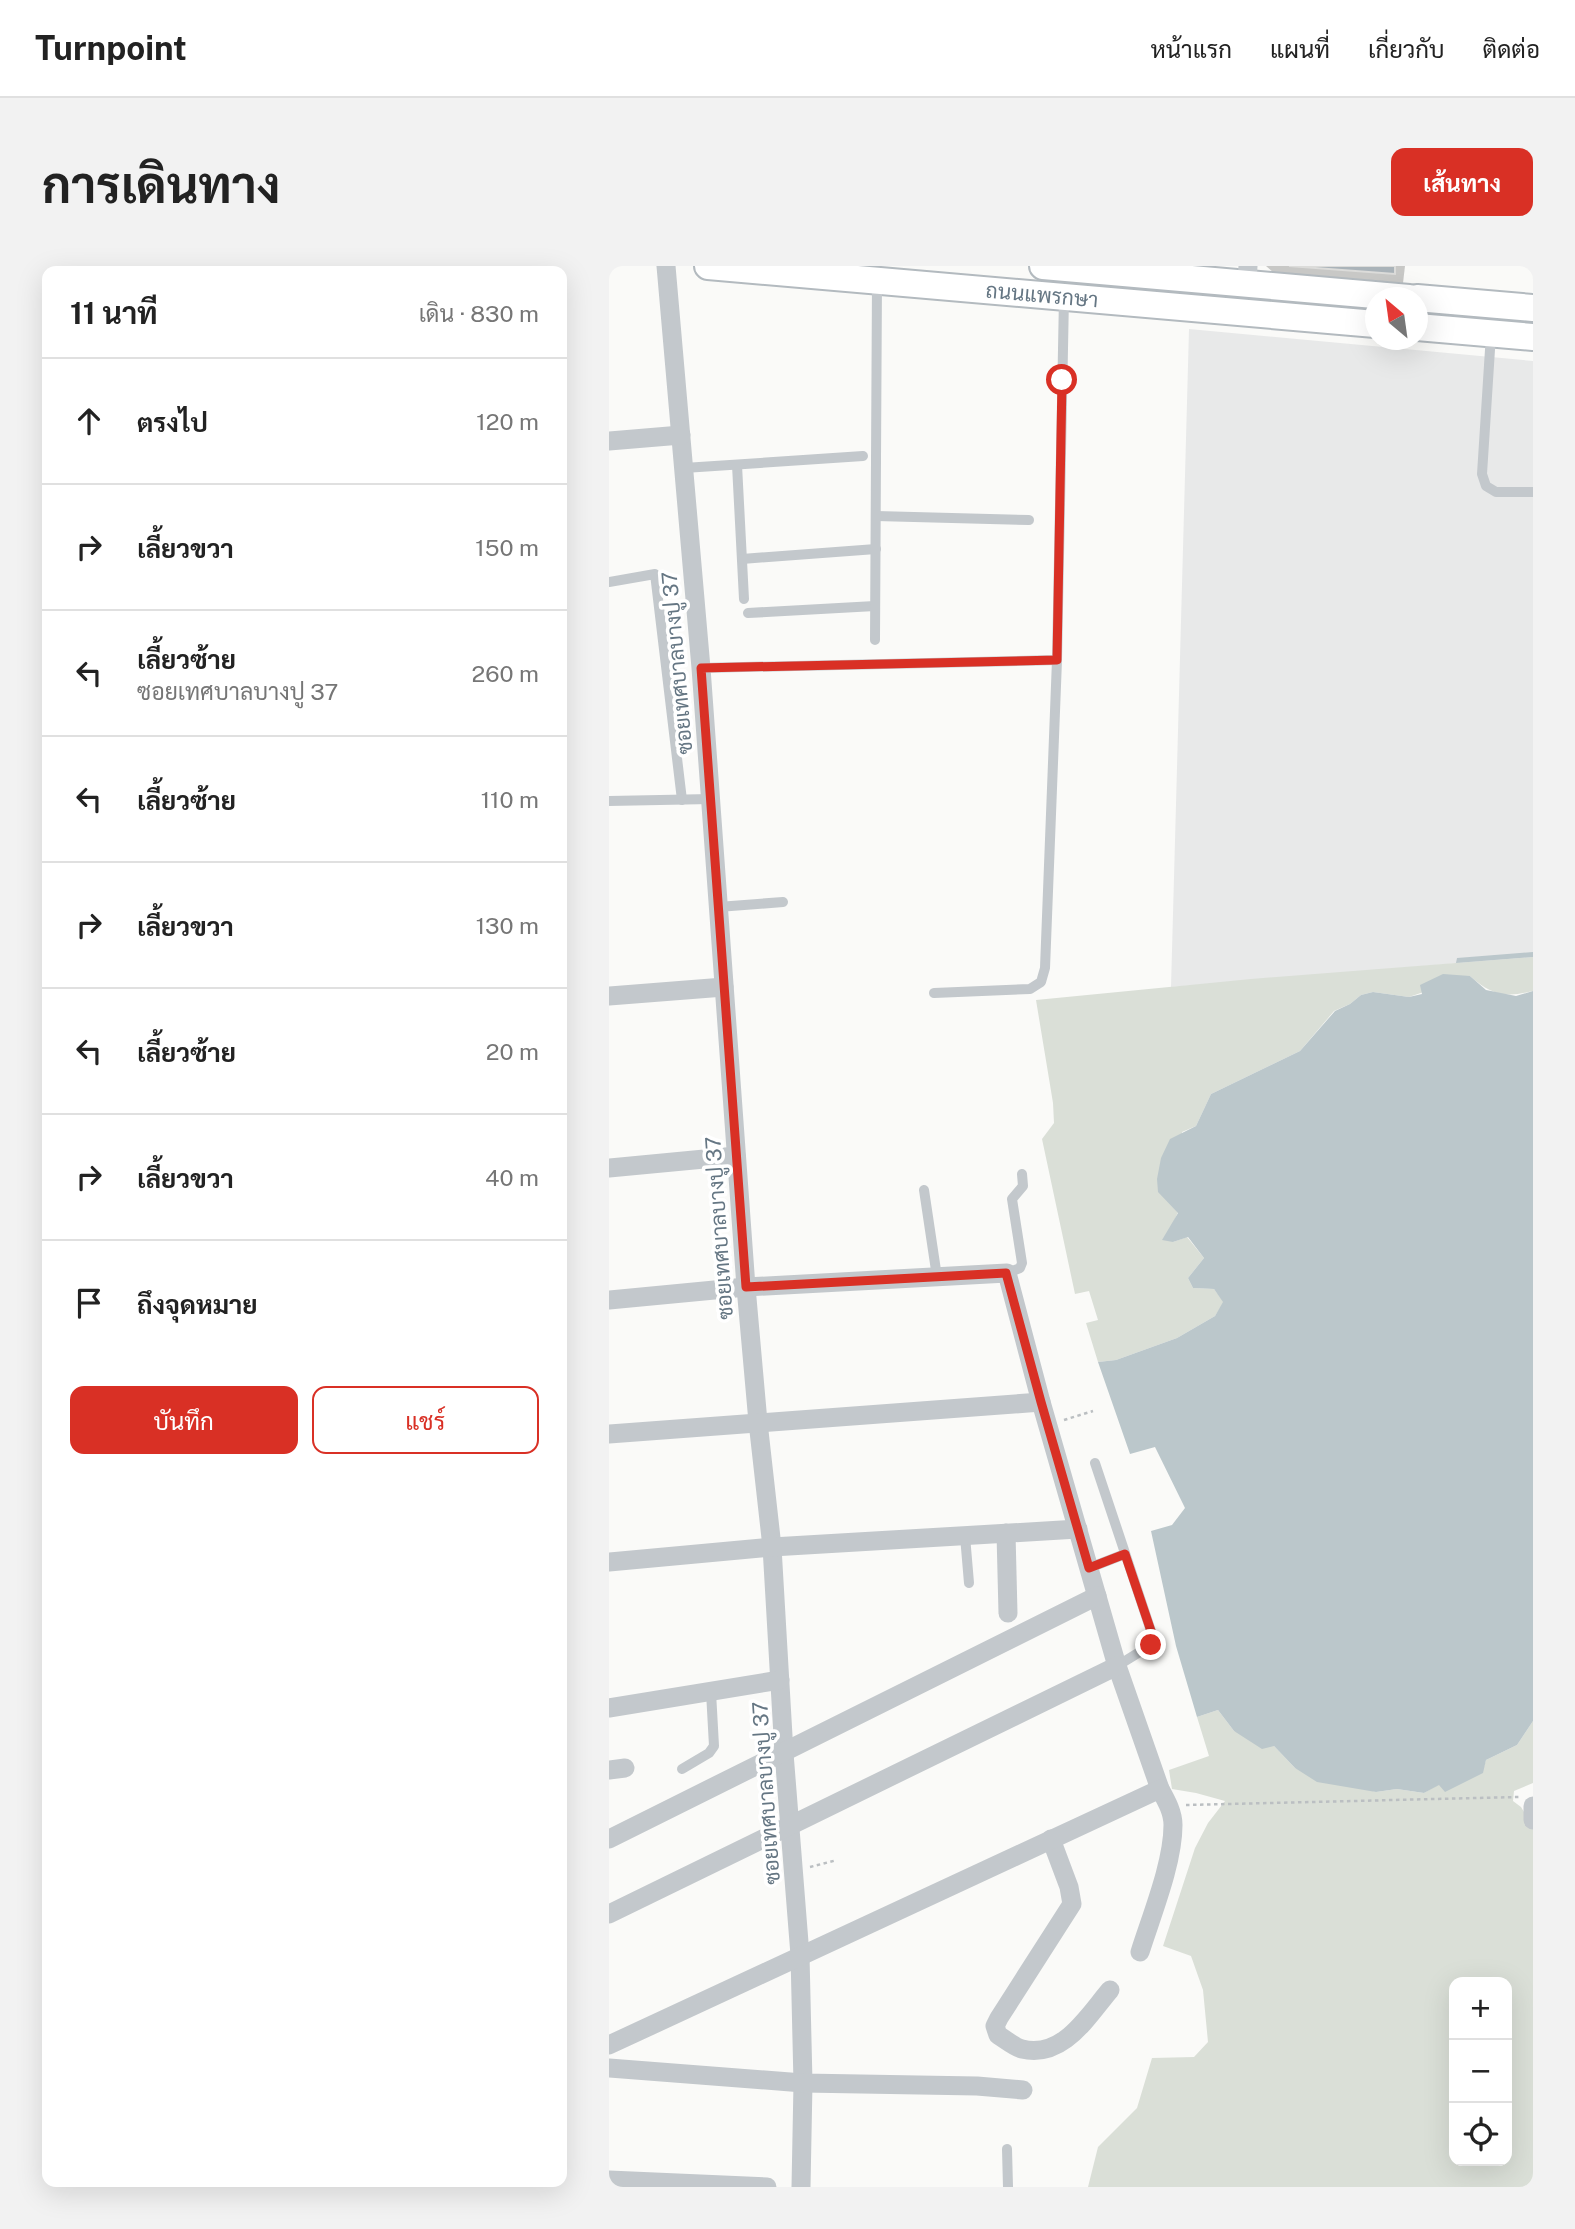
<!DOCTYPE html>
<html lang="th">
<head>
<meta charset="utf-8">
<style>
  :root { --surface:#fff; --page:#f2f2f2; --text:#222; --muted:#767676; --line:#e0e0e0; --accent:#d93025 }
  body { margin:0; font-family:"Public Sans",Sarabun,sans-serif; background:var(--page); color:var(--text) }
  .controls { position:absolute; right:21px; bottom:21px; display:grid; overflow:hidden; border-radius:14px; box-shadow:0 7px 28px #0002 }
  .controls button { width:63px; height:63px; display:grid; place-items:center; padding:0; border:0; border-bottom:2px solid var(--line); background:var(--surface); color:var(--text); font:35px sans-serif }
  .compass { position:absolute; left:756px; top:21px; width:63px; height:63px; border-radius:50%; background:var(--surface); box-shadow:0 7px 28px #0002; rotate:331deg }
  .stop { position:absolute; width:21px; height:21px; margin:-16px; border:5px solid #d93025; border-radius:50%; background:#fff }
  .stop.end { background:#d93025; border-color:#fff; box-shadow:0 2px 7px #0008 }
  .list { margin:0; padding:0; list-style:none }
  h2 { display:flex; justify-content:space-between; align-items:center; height:91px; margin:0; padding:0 28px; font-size:30px }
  h2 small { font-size:23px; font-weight:400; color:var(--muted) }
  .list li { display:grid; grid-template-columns:46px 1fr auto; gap:21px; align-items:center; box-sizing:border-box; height:126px; padding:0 28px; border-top:2px solid var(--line) }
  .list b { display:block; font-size:26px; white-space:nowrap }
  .list p { margin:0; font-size:23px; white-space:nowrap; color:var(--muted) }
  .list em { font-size:23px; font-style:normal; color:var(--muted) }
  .actions { display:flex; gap:14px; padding:21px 28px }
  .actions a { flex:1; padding:16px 0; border:2px solid var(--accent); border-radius:14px; text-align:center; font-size:24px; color:var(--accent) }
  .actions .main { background:var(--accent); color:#fff }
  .icon { flex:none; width:38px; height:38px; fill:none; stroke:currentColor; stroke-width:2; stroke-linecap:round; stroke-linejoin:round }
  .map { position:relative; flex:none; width:924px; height:1921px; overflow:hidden; border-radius:14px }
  header { display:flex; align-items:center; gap:42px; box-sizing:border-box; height:98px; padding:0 35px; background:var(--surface); border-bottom:2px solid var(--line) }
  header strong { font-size:33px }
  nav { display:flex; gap:38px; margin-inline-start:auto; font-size:24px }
  .intro { display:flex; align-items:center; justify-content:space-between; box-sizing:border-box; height:168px; padding:0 42px }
  h1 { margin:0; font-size:49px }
  .button { padding:18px 32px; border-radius:14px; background:var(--accent); color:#fff; font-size:24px; font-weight:700 }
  main { display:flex; gap:42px; padding:0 42px }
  aside { flex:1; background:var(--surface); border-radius:14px; box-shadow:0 7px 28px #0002 }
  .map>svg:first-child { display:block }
  .built { fill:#e8e9e9 }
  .green { fill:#dadfd7; fill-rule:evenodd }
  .water { fill:#bbc7cb }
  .shadow { fill:#0003 }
  .building { fill:#aab3b9; stroke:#dcdcda; stroke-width:2 }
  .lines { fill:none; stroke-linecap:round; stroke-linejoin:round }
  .secondary-casing { stroke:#b3babf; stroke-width:30 }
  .path { stroke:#bbbfc2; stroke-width:2.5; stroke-dasharray:3.5 3.5; stroke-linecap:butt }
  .service { stroke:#c3c8cc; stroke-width:10 }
  .minor { stroke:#c3c8cc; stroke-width:19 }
  .secondary { stroke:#fff; stroke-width:26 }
  .route { stroke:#d93025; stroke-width:9 }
  .labels { text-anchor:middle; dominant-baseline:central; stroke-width:7; stroke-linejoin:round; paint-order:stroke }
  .street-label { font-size:21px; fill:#657683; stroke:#fff }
</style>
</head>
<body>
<header>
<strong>Turnpoint</strong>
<nav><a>หน้าแรก</a><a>แผนที่</a><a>เกี่ยวกับ</a><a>ติดต่อ</a></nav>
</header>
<div class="intro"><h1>การเดินทาง</h1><a class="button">เส้นทาง</a></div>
<main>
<aside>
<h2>11 นาที<small>เดิน · 830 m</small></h2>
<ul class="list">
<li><svg class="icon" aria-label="ahead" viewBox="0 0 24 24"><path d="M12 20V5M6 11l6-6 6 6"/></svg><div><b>ตรงไป</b></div><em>120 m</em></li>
<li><svg class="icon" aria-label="right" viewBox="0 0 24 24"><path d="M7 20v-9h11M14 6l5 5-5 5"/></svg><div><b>เลี้ยวขวา</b></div><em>150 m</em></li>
<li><svg class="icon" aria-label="left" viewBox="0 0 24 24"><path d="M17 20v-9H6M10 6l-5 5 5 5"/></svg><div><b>เลี้ยวซ้าย</b><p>ซอยเทศบาลบางปู 37</p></div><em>260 m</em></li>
<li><svg class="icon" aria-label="left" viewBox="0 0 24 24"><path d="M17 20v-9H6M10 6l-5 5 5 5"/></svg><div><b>เลี้ยวซ้าย</b></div><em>110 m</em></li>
<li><svg class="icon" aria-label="right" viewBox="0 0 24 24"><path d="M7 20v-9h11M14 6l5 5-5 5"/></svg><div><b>เลี้ยวขวา</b></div><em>130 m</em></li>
<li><svg class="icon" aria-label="left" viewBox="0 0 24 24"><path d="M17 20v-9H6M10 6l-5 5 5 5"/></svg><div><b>เลี้ยวซ้าย</b></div><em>20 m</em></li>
<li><svg class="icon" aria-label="right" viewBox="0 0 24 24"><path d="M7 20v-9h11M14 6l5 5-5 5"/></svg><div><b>เลี้ยวขวา</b></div><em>40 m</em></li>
<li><svg class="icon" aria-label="arrive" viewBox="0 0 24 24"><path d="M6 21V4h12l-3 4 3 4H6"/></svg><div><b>ถึงจุดหมาย</b></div></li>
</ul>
<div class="actions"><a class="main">บันทึก</a><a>แชร์</a></div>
</aside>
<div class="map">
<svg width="924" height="1921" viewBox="0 0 924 1921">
  <rect width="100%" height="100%" fill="#fafaf8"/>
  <polygon class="built" points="580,63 924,95 924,691 562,721"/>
  <g class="green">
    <path d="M924,691v34c-28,7 -42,4 -63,-15l-61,21 -36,-5 -12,3 -11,9 -16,7 -34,40 -89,43 -15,32 -14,6 -4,80 -7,16 2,14 14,-5 17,21 -16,20 5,10 21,1 10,13 -9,14 -38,22 -61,22 -18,2 -12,-39 12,-3 -9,-29 -14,3 -33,-155 12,-16 -1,-20 -17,-103 215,-21z"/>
    <path d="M609,1444l16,21 40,15 21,22 81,24 21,-3 27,4 15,-9 43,-11 4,-13 31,-15 16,-24v62l-19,8 -1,10 8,6 12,20v360h-445l10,-40 39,-39 15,-50 42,-1 14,-15 -5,-52 -12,-34 -28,-10 32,-98 13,-25 17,-22 -29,-8 -24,-4 -3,-19 40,-14 -12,-39zM845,1716h53v179h-53z"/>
  </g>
  <g class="water">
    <polygon points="924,686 924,691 847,697 848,692"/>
    <polygon points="834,708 861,710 877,724 907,730 924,725 924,1455 908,1479 877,1494 874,1507 836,1526 830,1519 815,1527 788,1523 767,1526 708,1516 686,1502 665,1480 653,1483 625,1465 609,1444 588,1451 567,1380 542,1265 563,1259 576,1242 546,1181 521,1188 489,1096 507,1094 568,1072 606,1050 614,1036 605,1023 584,1022 579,1012 595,992 579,971 564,976 553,974 569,947 549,926 548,913 552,892 561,873 587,860 602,828 691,785 726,745 741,738 752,729 764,726 800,731 813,728 811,719"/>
  </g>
  <polygon class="shadow" points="657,0 796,0 794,17 664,6"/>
  <polygon class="building" points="680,0 786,0 786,8"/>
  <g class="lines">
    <g class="secondary-casing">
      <g id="secondary">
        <polyline points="99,0 766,58"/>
        <polyline points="434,0 800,32"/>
        <polyline points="808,32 924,42"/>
        <polyline points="808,61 924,71"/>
      </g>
    </g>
    <g class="path">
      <polyline points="455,1154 484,1145"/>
      <polyline points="577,1539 910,1531"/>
      <polyline points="201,1601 228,1594"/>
    </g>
    <g class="service">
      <polyline points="882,68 873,208 877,220 887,226 924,226"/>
      <polyline points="128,199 135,333"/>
      <polyline points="75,202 254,190"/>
      <polyline points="267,250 420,254"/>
      <polyline points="133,293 267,283"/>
      <polyline points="0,316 46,308 73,534"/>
      <polyline points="139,347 266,340"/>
      <polyline points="266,374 268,15"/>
      <polyline points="92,402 448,394"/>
      <polyline points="0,535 102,533"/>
      <polyline points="109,641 174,636"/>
      <polyline points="325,727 421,723 432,716 436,702 448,394 455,31"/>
      <polyline points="315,924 328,1011"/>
      <polyline points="398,1007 411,1002 413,997 403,933 414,920 413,908"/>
      <polyline points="486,1197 544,1371 542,1379 508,1400"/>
      <polyline points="356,1270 360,1317"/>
      <polyline points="480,1302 516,1288"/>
      <polyline points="73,1503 100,1487 105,1480 102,1426"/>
      <polyline points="398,1883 399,1921"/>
    </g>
    <g class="minor">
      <polyline points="57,0 92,402 137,1021 149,1156 163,1281 175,1487 191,1689 194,1817 192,1921"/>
      <polyline points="638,18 639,0"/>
      <polyline points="0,175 72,169"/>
      <polyline points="0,730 115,721"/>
      <polyline points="0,902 127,890"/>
      <path d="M0,1034l137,-13 261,-14 34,129 76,264 43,123c6,11 13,23 13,36 0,38 -21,89 -33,127"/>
      <polyline points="0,1168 432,1136"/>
      <polyline points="397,1267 399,1347"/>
      <polyline points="0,1296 163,1281 469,1263"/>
      <polyline points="0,1442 171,1414"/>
      <polyline points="0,1504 16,1502"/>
      <polyline points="924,1540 924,1554"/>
      <polyline points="0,1573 488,1330"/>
      <path d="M442,1573l18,48 3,17 -73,114 -4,8 3,9c7,4 16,12 24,14 41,10 65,-32 88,-59"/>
      <polyline points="0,1648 508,1400"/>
      <polyline points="0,1779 551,1523"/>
      <polyline points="0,1802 194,1817 368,1820 414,1824"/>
      <polyline points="0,1914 158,1921"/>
    </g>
    <use href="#secondary" class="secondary"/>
  </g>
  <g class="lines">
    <polyline class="route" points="453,114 448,394 92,402 137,1021 397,1007 432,1136 480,1302 516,1288 544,1371 542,1379"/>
  </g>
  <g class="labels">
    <g class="street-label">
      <text transform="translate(433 29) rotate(5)">ถนนแพรกษา</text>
      <text transform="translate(68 397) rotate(-95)">ซอยเทศบาลบางปู 37</text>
      <text transform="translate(110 962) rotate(-94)">ซอยเทศบาลบางปู 37</text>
      <text transform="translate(157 1527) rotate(-94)">ซอยเทศบาลบางปู 37</text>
    </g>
  </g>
</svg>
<div class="controls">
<button>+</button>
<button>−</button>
<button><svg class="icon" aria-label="locate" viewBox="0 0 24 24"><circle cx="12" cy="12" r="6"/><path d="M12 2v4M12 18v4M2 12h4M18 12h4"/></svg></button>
</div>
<svg class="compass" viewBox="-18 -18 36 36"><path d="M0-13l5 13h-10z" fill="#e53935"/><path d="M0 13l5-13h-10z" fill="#767676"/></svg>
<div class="stop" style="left:453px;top:114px"></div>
<div class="stop end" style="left:542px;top:1379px"></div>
</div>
</main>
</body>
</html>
